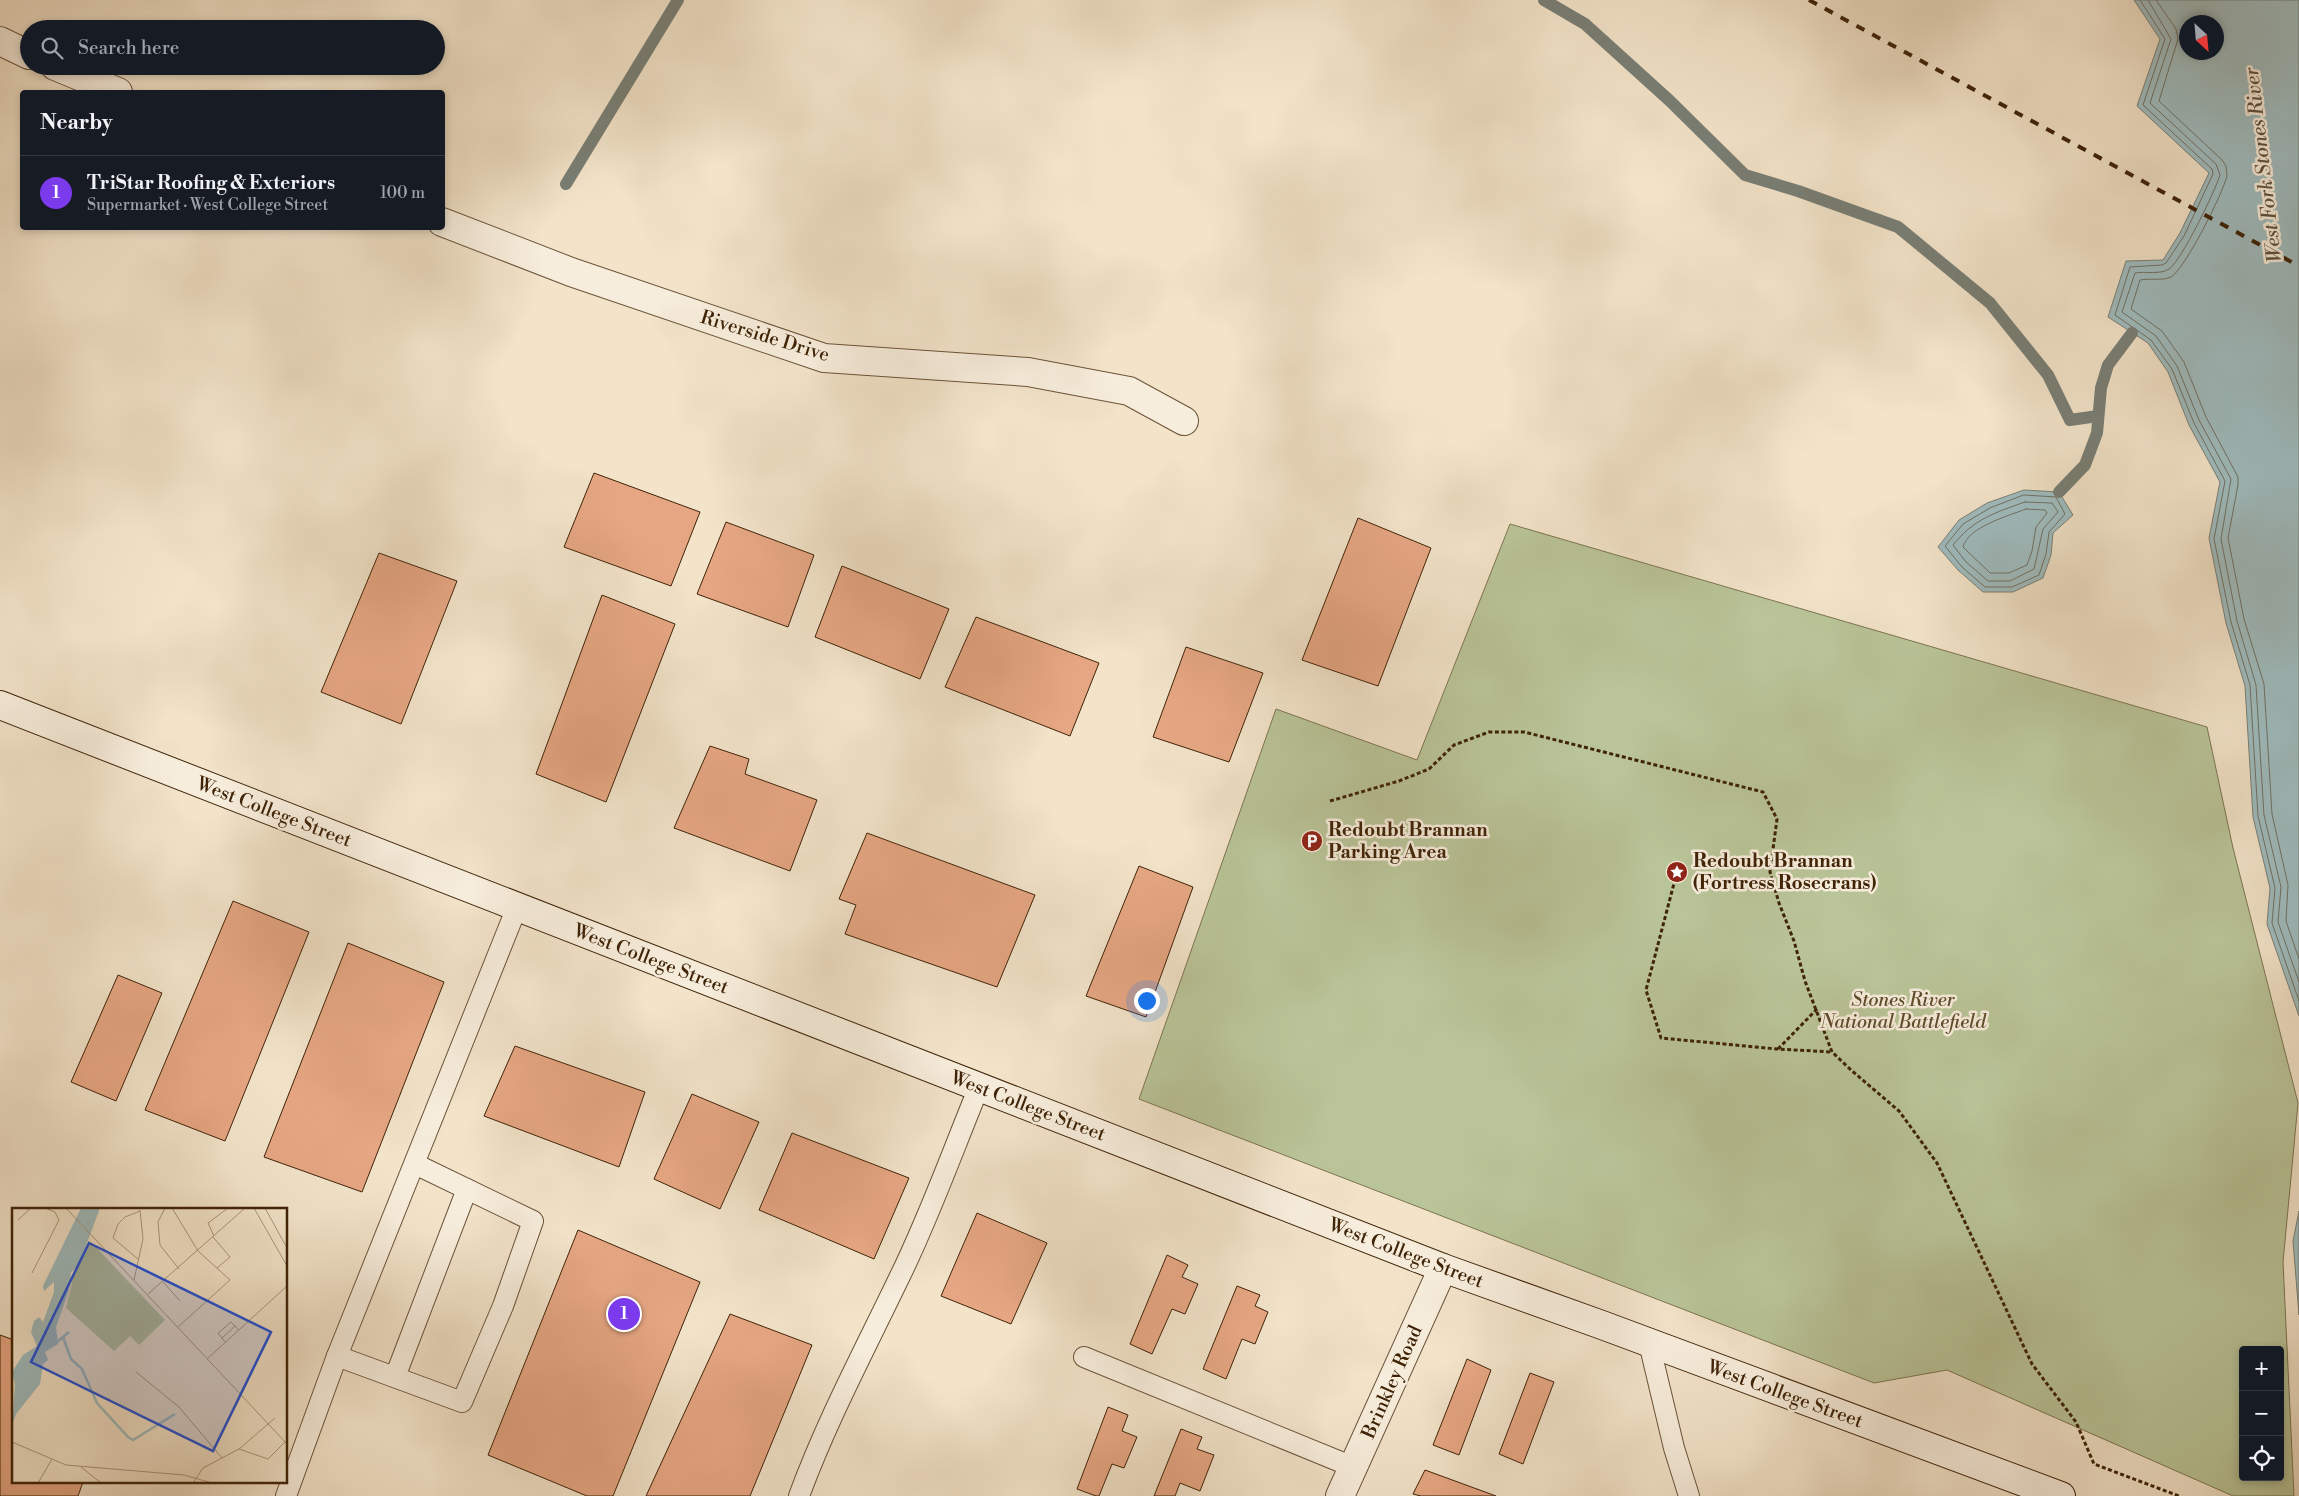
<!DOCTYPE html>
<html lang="en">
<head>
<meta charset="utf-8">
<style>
  :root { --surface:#171b24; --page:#20242c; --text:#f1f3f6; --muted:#9ea1a6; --line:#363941; --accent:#7c3aed }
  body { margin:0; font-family:"Libre Bodoni",serif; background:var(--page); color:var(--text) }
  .controls { position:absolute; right:15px; bottom:15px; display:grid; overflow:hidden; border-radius:5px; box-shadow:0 2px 8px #0003 }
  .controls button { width:45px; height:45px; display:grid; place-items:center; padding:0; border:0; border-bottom:1px solid var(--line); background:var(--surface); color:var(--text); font:25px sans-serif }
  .compass { position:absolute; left:2179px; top:15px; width:45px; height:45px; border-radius:50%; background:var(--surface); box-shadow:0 2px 8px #0003; rotate:154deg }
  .you { position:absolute; left:1146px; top:1000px; width:18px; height:18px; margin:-12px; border:4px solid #fff; border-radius:50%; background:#1a73e8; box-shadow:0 0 0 8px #1a73e833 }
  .badge { display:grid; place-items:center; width:32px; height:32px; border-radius:50%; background:var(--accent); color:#fff; font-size:16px; font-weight:700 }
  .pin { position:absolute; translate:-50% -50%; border:2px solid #fff; box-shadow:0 1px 5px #0006 }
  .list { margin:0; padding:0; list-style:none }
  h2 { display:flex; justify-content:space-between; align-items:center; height:65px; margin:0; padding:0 20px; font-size:21px }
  h2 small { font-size:16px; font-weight:400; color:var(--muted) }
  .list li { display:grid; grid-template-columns:32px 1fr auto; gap:15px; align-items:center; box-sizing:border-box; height:75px; padding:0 20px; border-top:1px solid var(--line) }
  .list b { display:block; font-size:19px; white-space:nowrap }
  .list p { margin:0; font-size:16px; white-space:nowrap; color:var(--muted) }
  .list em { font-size:16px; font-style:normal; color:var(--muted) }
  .icon { flex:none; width:28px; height:28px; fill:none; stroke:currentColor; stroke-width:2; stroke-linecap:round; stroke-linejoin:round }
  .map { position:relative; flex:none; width:2299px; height:1496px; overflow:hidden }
  .search { position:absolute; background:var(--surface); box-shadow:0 2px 8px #0003; left:20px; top:20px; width:425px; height:55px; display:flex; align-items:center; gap:12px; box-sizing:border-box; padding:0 18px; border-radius:28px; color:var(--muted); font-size:19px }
  .panel { position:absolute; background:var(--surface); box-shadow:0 2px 8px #0003; left:20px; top:90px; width:425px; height:140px; border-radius:5px }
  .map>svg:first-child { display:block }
  .green { fill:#b9c498; stroke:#7c7450; fill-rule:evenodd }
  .water { fill:#9fbcbf; stroke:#797f75; fill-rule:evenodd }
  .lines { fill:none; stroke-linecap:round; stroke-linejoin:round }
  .shore { stroke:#6f7063; stroke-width:1 }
  .stream { stroke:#797f75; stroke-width:12 }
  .building { fill:#e6a683; stroke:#3f2307 }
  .lane-casing { stroke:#6c5338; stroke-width:22 }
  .street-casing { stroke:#6c5338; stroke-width:30 }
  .secondary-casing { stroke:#3f2307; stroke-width:30 }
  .path { stroke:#3f2307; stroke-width:3; stroke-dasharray:4 2.5; stroke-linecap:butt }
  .lane { stroke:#f7eddc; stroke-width:20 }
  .street { stroke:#f7eddc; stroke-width:28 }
  .secondary { stroke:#f7eddc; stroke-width:28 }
  .rail { stroke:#3f2307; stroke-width:4; stroke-dasharray:9 9; stroke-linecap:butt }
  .labels { text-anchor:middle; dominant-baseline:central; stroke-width:5; stroke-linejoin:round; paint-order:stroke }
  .street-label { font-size:19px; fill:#3f2307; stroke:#f7eddc }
  .poi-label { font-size:19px; font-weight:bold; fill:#3f2307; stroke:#f7eddc; text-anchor:start }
  .park-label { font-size:19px; font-style:italic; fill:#5e4b2b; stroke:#f7eddc }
  .water-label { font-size:20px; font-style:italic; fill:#5c513e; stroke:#f7eddc }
  .inset-river { fill:none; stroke:#9fbcbf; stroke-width:2.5 }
  .inset-road { fill:none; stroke:#aa967b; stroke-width:1 }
  .view { fill:#1d4ed8; fill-opacity:0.15; stroke:#1d4ed8; stroke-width:2.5 }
  .inset-edge { fill:none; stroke:#3f2307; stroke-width:2.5 }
</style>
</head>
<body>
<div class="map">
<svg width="2299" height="1496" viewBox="0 0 2299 1496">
  <rect width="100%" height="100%" fill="#f2e3c9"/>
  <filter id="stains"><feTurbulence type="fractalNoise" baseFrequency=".004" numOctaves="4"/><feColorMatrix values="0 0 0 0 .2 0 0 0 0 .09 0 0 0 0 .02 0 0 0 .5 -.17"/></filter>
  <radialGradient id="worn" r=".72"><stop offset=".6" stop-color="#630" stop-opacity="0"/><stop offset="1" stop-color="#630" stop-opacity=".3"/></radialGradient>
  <path class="green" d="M1510,524l697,203 26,121 65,255 -15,159 11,234h-61l-286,-126 -73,13 -735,-284 137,-390 141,51zM2243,1350h37v127h-37z"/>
  <g class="water">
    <path d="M2134,0h165v1016l-32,-92 3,-36 -17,-71 -8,-131 -19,-63 -17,-85 11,-56 -31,-57 -21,-53 -20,-29 -40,-26 18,-56 37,-1 17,-27 29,-60 -72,-67 23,-67zM2186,22h30v30h-30z"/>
    <polygon points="2024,490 2059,492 2073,515 2053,533 2051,555 2043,578 2013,592 1983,592 1958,570 1938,547 1959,520 1987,503"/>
    <polygon points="2299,1211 2299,1315 2293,1241"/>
  </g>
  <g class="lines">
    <g class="shore">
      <polyline points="2140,0 2165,39 2143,105 2212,169 2213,174 2184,236 2166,263 2162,265 2130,267 2115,315 2151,340 2172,369 2194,423 2225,481 2214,539 2231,622 2250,685 2258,816 2275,888 2272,923 2299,1001"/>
      <path d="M2148,0l23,39 -21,64 66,61 4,11c-5,16 -38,85 -51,94 -9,6 -24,2 -34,4l-13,39 34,24 21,30 22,54 32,59 -10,60 16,82 19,64 8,130 17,72 -3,35 21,60"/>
      <path d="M2156,0l20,29 2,10 -19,62 63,59 4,6 1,10c-4,17 -42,93 -56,101 -9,4 -21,1 -31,3l-9,29 31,22 22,31 22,55 32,60v8l-10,53 16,81 20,65 8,130 16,71 -2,36 13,38"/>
      <polygon points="2024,495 2056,497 2065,514 2049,532 2046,554 2039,575 2012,587 1985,587 1962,567 1945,546 1963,524 1990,508"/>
      <path d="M2025,502l27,1 6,9 -15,17 -9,40 -24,12h-22l-22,-19 -13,-17c21,-26 41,-32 72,-43z"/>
      <path d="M2026,509l19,1 2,3 -11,14 -4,24 -5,14 -18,8h-19l-27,-26c5,-20 45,-31 63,-38z"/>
    </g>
    <g class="stream">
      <polyline points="1544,0 1585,24 1670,101 1745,175 1798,191 1898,227 1990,303 2048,375 2070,420 2098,416"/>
      <polyline points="566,184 678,0"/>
      <polyline points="2059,492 2085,465 2097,433 2101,388 2108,365 2132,333"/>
    </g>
  </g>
  <g class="building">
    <polygon points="594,473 700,512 671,586 564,547"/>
    <polygon points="1358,518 1431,548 1378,686 1302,660"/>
    <polygon points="726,522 814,555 788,627 697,594"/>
    <polygon points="379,553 457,581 401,724 321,692"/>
    <polygon points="842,566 949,609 920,679 815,637"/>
    <polygon points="602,595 675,624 606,802 536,774"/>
    <polygon points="976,617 1099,663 1070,736 945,687"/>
    <polygon points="1186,647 1263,673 1229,762 1153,737"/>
    <polygon points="710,746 749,759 745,774 817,800 790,871 674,828"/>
    <polygon points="867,833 1035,895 997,987 845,934 856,905 839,899"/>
    <polygon points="1139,866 1193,887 1146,1017 1086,996"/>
    <polygon points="233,901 309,932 225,1141 145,1110"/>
    <polygon points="348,943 444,982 362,1192 264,1157"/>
    <polygon points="118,975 162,993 116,1101 71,1082"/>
    <polygon points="515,1046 645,1092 619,1167 484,1116"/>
    <polygon points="692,1094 759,1122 720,1209 654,1179"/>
    <polygon points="792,1133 909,1178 874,1259 759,1210"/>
    <polygon points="977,1213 1047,1243 1011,1324 941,1296"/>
    <polygon points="578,1230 700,1282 613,1496 587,1496 488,1455"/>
    <polygon points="1167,1255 1188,1265 1182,1277 1198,1284 1185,1314 1172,1309 1152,1354 1130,1344"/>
    <polygon points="1237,1286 1260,1295 1255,1306 1268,1312 1255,1344 1242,1339 1226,1379 1203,1369"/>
    <polygon points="730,1314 812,1345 750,1496 646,1496"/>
    <polygon points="0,1335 14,1340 14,1482 83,1482 78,1496 0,1496"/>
    <polygon points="1467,1359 1491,1370 1459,1455 1433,1445"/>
    <polygon points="1530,1373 1554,1382 1523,1464 1499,1454"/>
    <polygon points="1108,1407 1128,1415 1122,1431 1137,1437 1124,1468 1112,1464 1099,1496 1096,1496 1077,1489"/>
    <polygon points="1181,1429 1202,1437 1197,1449 1214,1455 1200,1491 1180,1483 1175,1496 1154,1496"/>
    <polygon points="1425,1470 1496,1496 1421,1496 1413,1494"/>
  </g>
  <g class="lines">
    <g class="lane-casing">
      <g id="lane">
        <polyline points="1649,1343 1674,1448 1689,1496"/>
        <polyline points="337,1356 462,1402 503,1306 533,1221 415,1164"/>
        <polyline points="1084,1357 1353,1467"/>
        <polyline points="395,1377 467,1189"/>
        <polyline points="286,1496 337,1356 517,907"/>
        <path d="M799,1496c28,-76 66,-147 101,-220 30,-61 53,-126 79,-189"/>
      </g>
    </g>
    <g class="street-casing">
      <g id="street">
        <polyline points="0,41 29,55"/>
        <polyline points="55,66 118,92"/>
        <polyline points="442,222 571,272 824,358 1028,372 1129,391 1184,421"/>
        <polyline points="1340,1496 1443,1268"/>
      </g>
    </g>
    <g class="secondary-casing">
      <polyline id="secondary" points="0,705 1443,1268 1602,1325 2061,1496"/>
    </g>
    <g class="path">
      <polyline points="1330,801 1399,781 1429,769 1454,745 1489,732 1524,732 1763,792 1777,819 1770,872 1779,903 1794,941 1805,981 1832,1052 1851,1070 1899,1111 1937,1163 2032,1364 2076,1422 2094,1464 2179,1496"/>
      <polyline points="1677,872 1646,990 1661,1038 1777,1049 1832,1052"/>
      <polyline points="1778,1049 1817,1009"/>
    </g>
    <use href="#lane" class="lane"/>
    <use href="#street" class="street"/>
    <use href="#secondary" class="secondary"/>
    <polyline class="rail" points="1809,0 2299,266"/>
  </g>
  <defs>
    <g id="parking-disc" transform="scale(1.125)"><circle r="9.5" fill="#8f2418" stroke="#f7eddc"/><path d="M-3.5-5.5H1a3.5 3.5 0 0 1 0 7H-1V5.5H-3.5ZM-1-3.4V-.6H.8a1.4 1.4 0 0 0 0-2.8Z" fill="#fff"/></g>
    <g id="sight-disc" transform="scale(1.125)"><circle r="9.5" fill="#8f2418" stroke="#f7eddc"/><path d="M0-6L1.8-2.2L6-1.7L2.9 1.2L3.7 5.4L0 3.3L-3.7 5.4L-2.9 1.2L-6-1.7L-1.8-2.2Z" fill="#fff"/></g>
  </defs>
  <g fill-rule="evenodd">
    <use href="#parking-disc" x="1312" y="841"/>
    <use href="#sight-disc" x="1677" y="872"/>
  </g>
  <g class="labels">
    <g class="street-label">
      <text transform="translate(765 336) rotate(17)">Riverside Drive</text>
      <text transform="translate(274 812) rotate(21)">West College Street</text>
      <text transform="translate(651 959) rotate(21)">West College Street</text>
      <text transform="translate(1028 1106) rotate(21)">West College Street</text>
      <text transform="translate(1406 1253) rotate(21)">West College Street</text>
      <text transform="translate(1392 1382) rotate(-66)">Brinkley Road</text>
      <text transform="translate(1785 1394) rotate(20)">West College Street</text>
    </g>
    <g class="poi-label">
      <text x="1328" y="830">Redoubt Brannan<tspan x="1328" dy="22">Parking Area</tspan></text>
      <text x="1693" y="861">Redoubt Brannan<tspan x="1693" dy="22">(Fortress Rosecrans)</tspan></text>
    </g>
    <g class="park-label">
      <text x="1903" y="1000">Stones River<tspan x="1903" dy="22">National Battlefield</tspan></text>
    </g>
    <g class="water-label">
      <text transform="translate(2264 165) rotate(-97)">West Fork Stones River</text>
    </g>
  </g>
  <g transform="translate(12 1208)">
    <rect width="275" height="275" fill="#f2e3c9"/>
    <path d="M78,33l75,79 -26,25 -9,-9 -16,15 -48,-43 8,-34z" fill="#b9c498"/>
    <path d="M69,0h18v3l-20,53 -8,9 -2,17 -13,37 2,17 -13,8 3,8 -5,4 -3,20 -24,30 -4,12 3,-42 -3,-12 11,-17 14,-9 -6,-14 3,-11 5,-4 4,5 11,-30v-10l-10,9 -1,-5z" fill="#9fbcbf"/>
    <path class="inset-river" d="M51,129l8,22 11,10 15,34 31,34 5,3 42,-26M45,134l12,-10"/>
    <path class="inset-road" d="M54,0l221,236M153,0l-7,14 2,23 19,24M160,0l26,43 32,29 -52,47M242,0l33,58M253,0l22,40M6,12l13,-12M202,28l-6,-13 20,-15M201,29l17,20 -13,11M126,51l-25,-21 5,-14 7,-7 15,-6M20,65l27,-53 -4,-8 -10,-4M122,72l9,-41 -3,-29M151,74l17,19M136,86l97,-86M210,130l13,-12M213,134l-7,-9 6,-5 7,-6 8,8M195,151l80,-73M124,164l43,35 43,51M0,234l54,23 118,10 28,8M227,241l29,10 17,-17M69,259l20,16M26,275l14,-24M181,275l10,-15 36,-19 36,-31"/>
    <path class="view" d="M77,35l182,89 -58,119 -182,-89z"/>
    <rect width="275" height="275" class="inset-edge"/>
  </g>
  <rect width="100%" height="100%" filter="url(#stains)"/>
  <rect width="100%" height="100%" fill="url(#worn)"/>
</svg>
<div class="controls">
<button>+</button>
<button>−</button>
<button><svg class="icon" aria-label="locate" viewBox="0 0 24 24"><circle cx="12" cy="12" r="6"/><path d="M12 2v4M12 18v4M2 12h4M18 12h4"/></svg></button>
</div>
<svg class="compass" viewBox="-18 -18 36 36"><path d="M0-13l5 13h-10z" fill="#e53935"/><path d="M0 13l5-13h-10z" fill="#9ea1a6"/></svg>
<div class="you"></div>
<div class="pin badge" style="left:624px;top:1314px">1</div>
<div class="search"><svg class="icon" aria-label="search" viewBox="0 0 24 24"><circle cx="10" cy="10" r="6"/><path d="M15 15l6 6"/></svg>Search here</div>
<section class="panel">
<h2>Nearby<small></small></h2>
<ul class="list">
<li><span class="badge">1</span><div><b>TriStar Roofing &amp; Exteriors</b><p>Supermarket · West College Street</p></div><em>100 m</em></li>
</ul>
</section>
</div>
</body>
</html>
